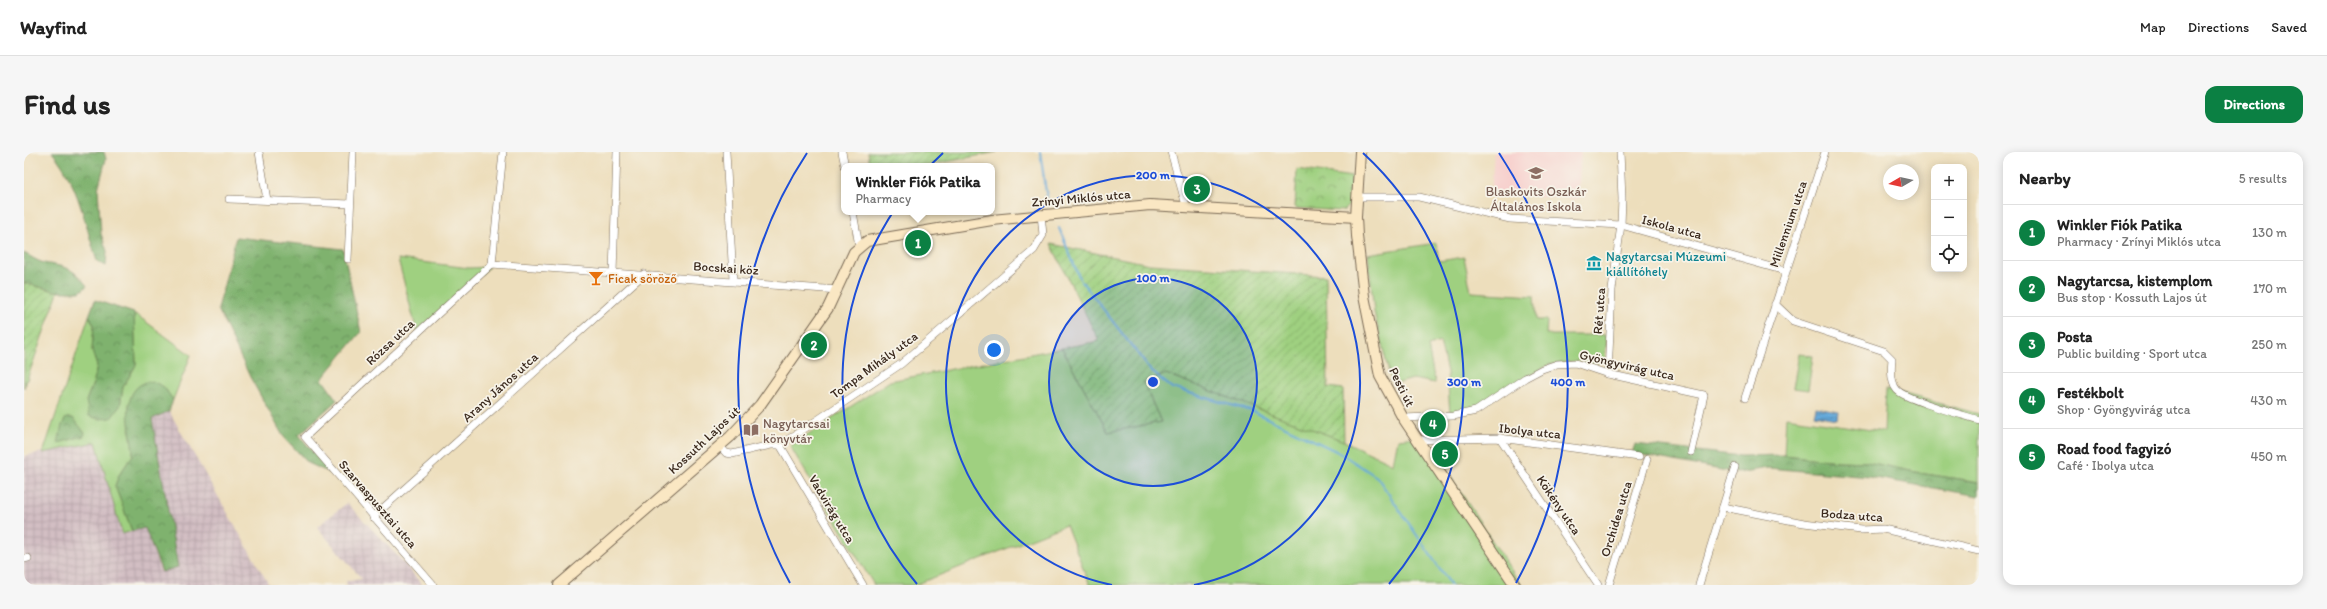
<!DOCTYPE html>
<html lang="en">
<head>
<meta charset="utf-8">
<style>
  :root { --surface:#fff; --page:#f6f6f6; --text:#222; --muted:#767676; --line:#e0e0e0; --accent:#0b8043 }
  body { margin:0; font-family:Itim,sans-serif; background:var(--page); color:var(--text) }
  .controls { position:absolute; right:12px; top:12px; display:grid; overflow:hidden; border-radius:8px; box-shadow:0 2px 10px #0003 }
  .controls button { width:36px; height:36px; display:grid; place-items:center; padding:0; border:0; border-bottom:1px solid var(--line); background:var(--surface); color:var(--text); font:20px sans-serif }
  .compass { position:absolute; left:1859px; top:12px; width:36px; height:36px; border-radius:50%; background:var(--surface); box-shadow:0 2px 10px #0003; rotate:261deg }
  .you { position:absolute; left:970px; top:198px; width:14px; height:14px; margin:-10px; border:3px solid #fff; border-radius:50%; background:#1a73e8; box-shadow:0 0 0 6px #1a73e833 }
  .badge { display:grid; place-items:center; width:26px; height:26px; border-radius:50%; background:var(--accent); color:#fff; font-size:13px; font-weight:700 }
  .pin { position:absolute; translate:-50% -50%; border:2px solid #fff; box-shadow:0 1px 4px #0006 }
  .popup { position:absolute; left:817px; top:11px; width:154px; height:52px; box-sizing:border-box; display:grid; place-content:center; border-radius:8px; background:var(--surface); filter:drop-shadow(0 1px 3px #0005); font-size:13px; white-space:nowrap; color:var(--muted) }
  .popup b { font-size:15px; color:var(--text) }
  .popup::after { content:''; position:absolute; left:50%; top:100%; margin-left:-8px; border:8px solid transparent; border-top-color:var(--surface) }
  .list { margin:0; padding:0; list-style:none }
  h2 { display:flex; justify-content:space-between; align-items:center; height:52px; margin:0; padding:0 16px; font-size:17px }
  h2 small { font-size:13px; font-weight:400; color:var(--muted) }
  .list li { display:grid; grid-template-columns:26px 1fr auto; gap:12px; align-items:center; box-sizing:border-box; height:56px; padding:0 16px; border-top:1px solid var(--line) }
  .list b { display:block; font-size:15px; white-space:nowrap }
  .list p { margin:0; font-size:13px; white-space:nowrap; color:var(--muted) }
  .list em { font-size:13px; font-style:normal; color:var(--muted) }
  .icon { flex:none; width:22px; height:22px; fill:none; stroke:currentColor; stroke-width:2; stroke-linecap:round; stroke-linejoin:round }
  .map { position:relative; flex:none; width:1955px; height:433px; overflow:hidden; border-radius:12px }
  header { display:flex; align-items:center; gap:24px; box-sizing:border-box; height:56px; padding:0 20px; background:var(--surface); border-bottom:1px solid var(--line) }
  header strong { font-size:19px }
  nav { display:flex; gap:22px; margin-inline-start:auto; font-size:14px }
  .intro { display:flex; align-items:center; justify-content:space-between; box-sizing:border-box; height:96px; padding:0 24px }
  h1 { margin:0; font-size:28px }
  .button { padding:10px 18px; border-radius:12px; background:var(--accent); color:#fff; font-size:14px; font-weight:700 }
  main { display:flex; gap:24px; padding:0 24px }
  aside { flex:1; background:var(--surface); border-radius:12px; box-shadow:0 2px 10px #0003 }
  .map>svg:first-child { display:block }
  .built { fill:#f7d0cd }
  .industrial { fill:url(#industrial-grid) }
  .grass { fill:#9fd080; stroke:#6d7d4f }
  .forest { fill:url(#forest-crowns); stroke:#5d6e46 }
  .park { fill:url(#park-crowns); stroke:#6d7d4f }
  .garden { fill:url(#garden-furrows); stroke:#6d7d4f }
  .water { fill:url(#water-rules); stroke:#506a7c }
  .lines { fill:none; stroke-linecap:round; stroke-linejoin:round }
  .stream { stroke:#64a9da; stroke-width:2 }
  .minor-casing { stroke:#796955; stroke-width:8 }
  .secondary-casing { stroke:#796955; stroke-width:12 }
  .minor { stroke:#fff; stroke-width:7 }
  .secondary { stroke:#fae7c3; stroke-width:10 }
  .ring { fill:none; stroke:#1d4ed8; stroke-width:2 }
  .labels { text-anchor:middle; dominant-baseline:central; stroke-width:3.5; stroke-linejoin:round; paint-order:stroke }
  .education-label { font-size:13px; fill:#785e54; stroke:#f7f3e8 }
  .street-label { font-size:13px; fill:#3b2a1e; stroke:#f7f3e8 }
  .culture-label { font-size:13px; fill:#0d838f; stroke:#f7f3e8; text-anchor:start }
  .food-label { font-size:13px; fill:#c56008; stroke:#f7f3e8; text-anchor:start }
  .centre { fill:#1d4ed8; stroke:#f7f3e8; stroke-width:2 }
  .ring-label { font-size:12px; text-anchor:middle; font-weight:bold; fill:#1d4ed8; stroke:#f7f3e8; stroke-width:3.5; stroke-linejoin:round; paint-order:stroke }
</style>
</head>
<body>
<header>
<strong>Wayfind</strong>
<nav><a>Map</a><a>Directions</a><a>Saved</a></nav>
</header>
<div class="intro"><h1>Find us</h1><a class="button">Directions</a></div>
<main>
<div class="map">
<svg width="1955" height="433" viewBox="0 0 1955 433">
  <defs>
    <pattern id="industrial-grid" width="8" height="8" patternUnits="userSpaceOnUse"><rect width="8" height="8" fill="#d2bec3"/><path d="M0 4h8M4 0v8" fill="none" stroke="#b5a3a7"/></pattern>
    <pattern id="forest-crowns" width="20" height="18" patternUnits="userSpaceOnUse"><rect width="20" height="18" fill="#7fb26e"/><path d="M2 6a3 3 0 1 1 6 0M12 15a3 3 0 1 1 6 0" fill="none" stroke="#69915a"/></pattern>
    <pattern id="park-crowns" width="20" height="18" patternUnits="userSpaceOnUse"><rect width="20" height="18" fill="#9fd080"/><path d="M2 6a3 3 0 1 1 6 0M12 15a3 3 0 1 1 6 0" fill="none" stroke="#83a968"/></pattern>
    <pattern id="garden-furrows" width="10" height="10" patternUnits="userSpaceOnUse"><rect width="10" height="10" fill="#9fd080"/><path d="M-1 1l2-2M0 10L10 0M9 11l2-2" fill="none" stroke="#83a968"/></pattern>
    <pattern id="water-rules" width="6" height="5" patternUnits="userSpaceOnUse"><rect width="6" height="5" fill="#64a9da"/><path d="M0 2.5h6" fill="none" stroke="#548ab0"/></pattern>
  </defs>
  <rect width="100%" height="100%" fill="#f7f3e8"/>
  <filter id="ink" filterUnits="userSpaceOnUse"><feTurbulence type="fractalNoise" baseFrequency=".025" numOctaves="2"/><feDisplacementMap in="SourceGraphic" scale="8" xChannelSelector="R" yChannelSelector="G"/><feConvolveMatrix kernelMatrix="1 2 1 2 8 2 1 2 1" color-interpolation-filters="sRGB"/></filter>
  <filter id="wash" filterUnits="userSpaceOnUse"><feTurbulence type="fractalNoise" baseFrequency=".012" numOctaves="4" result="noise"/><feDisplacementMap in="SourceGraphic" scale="16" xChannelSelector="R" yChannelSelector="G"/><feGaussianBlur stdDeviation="0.9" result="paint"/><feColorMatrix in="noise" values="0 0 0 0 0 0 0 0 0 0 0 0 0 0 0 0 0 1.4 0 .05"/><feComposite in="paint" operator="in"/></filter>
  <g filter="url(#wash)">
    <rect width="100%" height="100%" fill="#eddebc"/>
    <polygon class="built" points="1470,0 1557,0 1554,47 1467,41"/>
    <g class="industrial">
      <polygon points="145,259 245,433 0,433 0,304 72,289 98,382 121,376 137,420 153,415 128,267"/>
      <polygon points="323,351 381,412 398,433 323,433 322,429 338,427 293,375"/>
    </g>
    <g class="grass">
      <polygon points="1412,91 1415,109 1440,105 1447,140 1510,144 1512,168 1523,168 1522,183 1583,183 1581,209 1572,211 1552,209 1524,213 1450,258 1426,261 1423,220 1416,190 1404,194 1411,231 1389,227 1371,232 1366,225 1350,160 1344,102"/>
      <polygon points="374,107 445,116 465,115 393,180"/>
      <polygon points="110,161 167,203 149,248 140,235 105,276 109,292 109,303 95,323 91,334 108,379 98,382 72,290 19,301 65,164 70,173 68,199 73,214 70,229 62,249 96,254 99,235 112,213"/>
      <polygon points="1038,196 1084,280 1137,270 1119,230 1142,222 1320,289 1369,312 1374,287 1400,284 1497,433 1066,433 1042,373 891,433 850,433 766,294 866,229"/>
      <polygon points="1775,202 1789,204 1784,238 1769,236"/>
      <polygon points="1862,237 1955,262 1955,330 1901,322 1843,310 1813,309 1760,303 1762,265 1860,280"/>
    </g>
    <g class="forest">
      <path d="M28,0h52l2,7 -8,30 3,45 6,17 -1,15 -9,-5c-13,-39 -18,-77 -45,-109z"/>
      <polygon points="212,85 319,97 337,180 298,227 313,248 275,283 306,321 284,311 259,284 226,225 194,157"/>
      <path d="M0,101c6,3 13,8 20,10 21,4 29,4 43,23l-7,6h-22l-34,-9z"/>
      <polygon points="71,148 110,161 112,213 99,235 96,254 87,266 75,267 65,264 62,249 70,229 73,214 68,199 70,173 65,164"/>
      <path d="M128,229l12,6 9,13 -4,11 -17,8 26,148 -16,5 -17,-44 -13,3 -17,-45 4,-11 14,-20c0,-19 -14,-56 7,-70 3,-2 8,-3 12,-4z"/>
      <polygon points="42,266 49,266 61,281 60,284 34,291 38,273"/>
      <polygon points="1611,292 1717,304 1760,303 1813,309 1843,310 1901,322 1955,330 1955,344 1846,325 1744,316 1713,321 1608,301"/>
    </g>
    <polygon class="park" points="1273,17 1328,25 1326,52 1319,59 1271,56"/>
    <g class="garden">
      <polygon points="844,0 973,0 901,14 846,14"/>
      <polygon points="1027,92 1125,112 1302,124 1304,235 1319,237 1320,289 1142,222 1119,230 1137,270 1084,280 1038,196 1075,189"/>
      <polygon points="0,131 34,140 0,236"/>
    </g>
    <polygon class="water" points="1792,255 1814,259 1813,267 1790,263"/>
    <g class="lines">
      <g class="stream">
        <polyline points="1016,0 1023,47"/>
        <polyline points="1035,76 1056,127 1127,219 1148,236 1228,259 1316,301 1353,325 1427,433"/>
      </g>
    </g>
  </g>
  <g filter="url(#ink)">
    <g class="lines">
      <g class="minor-casing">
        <g id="minor">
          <polyline points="235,0 243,48"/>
          <polyline points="702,0 709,128"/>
          <polyline points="818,0 821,14"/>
          <polyline points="1147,0 1162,53"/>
          <polyline points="1333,45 1395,45 1486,67 1597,73 1761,119"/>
          <polyline points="205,47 326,52"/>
          <polyline points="829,60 835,94"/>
          <polyline points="324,107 329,0"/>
          <polyline points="468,112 814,138"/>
          <polyline points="468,112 479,0"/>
          <polyline points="589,121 593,0"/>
          <path d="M1751,152l18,17 91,30 8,8c-1,9 -2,23 5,31 9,10 66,25 82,30"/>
          <polyline points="1584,222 1588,138 1597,73 1598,47 1596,0"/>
          <polyline points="1721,246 1801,0"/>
          <polyline points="1379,266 1429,264 1452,259 1501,226 1518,217 1533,212 1551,211 1584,222 1680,243 1667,300"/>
          <polyline points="1476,286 1574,433"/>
          <polyline points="1393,288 1476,286 1615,305"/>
          <polyline points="756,293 839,433"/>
          <polyline points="696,294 702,301 708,302 747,293 756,293 877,212 1010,98 1019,83 1017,62"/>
          <polyline points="1699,355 1780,371 1837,378 1859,377 1955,399"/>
          <polyline points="349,365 620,122"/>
          <polyline points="0,407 4,406"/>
          <polyline points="409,433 281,285 468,112"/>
          <polyline points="1585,433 1623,307"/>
          <polyline points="1675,433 1711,315"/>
        </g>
      </g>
      <g class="secondary-casing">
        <g id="secondary">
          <polyline points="1336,0 1332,65 1333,84 1340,144 1356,224 1379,266 1491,433"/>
          <polyline points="535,433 706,285 736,253 804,156 830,100 843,89 968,68 1126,53 1332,65"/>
        </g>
      </g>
      <use href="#minor" class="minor"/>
      <use href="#secondary" class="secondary"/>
    </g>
  </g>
  <circle cx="1129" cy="230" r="104" fill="#1d4ed8" fill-opacity=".12"/>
  <g class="ring">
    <circle cx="1129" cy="230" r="104"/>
    <path d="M1088 433A207 207 0 1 1 1170 433"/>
    <path d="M893 432A311 311 0 0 1 919 1M1339 1A311 311 0 0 1 1365 432"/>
    <path d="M766 431A415 415 0 0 1 783 1M1475 1A415 415 0 0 1 1492 431"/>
  </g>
  <defs>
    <g id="school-bare" transform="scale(1.2)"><path d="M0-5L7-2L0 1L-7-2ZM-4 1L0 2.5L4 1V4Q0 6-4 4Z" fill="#8d6e63" stroke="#f7f3e8" stroke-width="2.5" paint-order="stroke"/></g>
    <g id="museum-bare" transform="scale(1.2)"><path d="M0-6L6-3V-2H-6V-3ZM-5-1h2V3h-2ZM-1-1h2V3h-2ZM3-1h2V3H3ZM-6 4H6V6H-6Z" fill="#0f9aa8" stroke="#f7f3e8" stroke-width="2.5" paint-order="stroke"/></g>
    <g id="bar-bare" transform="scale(1.2)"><path d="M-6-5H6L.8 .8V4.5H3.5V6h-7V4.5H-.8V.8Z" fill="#e8710a" stroke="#f7f3e8" stroke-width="2.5" paint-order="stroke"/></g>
    <g id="library-bare" transform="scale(1.2)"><path d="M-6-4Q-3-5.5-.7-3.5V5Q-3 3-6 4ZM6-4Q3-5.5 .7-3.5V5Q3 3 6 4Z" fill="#8d6e63" stroke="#f7f3e8" stroke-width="2.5" paint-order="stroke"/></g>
  </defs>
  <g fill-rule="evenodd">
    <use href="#school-bare" x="1512" y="21"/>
    <use href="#museum-bare" x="1570" y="111"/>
    <use href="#bar-bare" x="572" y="126"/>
    <use href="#library-bare" x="727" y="278"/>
  </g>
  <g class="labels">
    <g class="education-label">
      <text x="1512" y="39">Blaskovits Oszkár<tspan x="1512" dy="15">Általános Iskola</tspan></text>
      <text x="739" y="271" text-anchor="start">Nagytarcsai<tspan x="739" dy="15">könyvtár</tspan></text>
    </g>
    <g class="street-label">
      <text transform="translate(1057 46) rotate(-5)">Zrínyi Miklós utca</text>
      <text transform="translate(1764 72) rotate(-71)">Millennium utca</text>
      <text transform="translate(1648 75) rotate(15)">Iskola utca</text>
      <text transform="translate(702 116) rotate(4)">Bocskai köz</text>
      <text transform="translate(1575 159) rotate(-86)">Rét utca</text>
      <text transform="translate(366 190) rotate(-43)">Rózsa utca</text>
      <text transform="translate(850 213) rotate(-36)">Tompa Mihály utca</text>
      <text transform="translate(1603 213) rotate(13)">Gyöngyvirág utca</text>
      <text transform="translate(476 235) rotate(-42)">Arany János utca</text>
      <text transform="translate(1378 235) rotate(64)">Pesti út</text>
      <text transform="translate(1506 279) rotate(6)">Ibolya utca</text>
      <text transform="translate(680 288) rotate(-43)">Kossuth Lajos út</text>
      <text transform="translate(354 352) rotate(49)">Szarvaspusztai utca</text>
      <text transform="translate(1535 353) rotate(56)">Kökény utca</text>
      <text transform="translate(808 357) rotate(59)">Vadvirág utca</text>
      <text transform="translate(1828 363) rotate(4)">Bodza utca</text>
      <text transform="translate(1592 367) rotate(-73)">Orchidea utca</text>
    </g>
    <g class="culture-label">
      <text x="1582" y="104">Nagytarcsai Múzeumi<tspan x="1582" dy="15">kiállítóhely</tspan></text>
    </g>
    <g class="food-label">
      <text x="584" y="126">Ficak söröző</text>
    </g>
  </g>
  <circle cx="1129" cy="230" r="6" class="centre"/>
  <g class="ring-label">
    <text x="1129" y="27">200 m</text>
    <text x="1129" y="130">100 m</text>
    <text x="1440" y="234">300 m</text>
    <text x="1544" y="234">400 m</text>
  </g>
</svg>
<div class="controls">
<button>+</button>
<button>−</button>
<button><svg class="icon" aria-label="locate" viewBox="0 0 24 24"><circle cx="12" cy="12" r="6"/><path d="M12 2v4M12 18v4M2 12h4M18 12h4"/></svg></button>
</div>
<svg class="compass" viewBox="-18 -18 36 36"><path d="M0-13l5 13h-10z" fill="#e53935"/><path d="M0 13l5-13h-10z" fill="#767676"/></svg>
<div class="you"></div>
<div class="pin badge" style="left:894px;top:91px">1</div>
<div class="popup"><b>Winkler Fiók Patika</b>Pharmacy</div>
<div class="pin badge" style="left:790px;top:193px">2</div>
<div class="pin badge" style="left:1173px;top:37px">3</div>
<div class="pin badge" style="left:1409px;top:272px">4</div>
<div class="pin badge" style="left:1421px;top:302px">5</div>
</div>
<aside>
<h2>Nearby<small>5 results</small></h2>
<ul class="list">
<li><span class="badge">1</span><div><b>Winkler Fiók Patika</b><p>Pharmacy · Zrínyi Miklós utca</p></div><em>130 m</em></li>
<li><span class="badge">2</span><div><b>Nagytarcsa, kistemplom</b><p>Bus stop · Kossuth Lajos út</p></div><em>170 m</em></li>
<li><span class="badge">3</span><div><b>Posta</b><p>Public building · Sport utca</p></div><em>250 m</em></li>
<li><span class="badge">4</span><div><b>Festékbolt</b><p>Shop · Gyöngyvirág utca</p></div><em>430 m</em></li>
<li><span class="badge">5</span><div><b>Road food fagyizó</b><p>Café · Ibolya utca</p></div><em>450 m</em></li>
</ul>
</aside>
</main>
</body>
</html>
